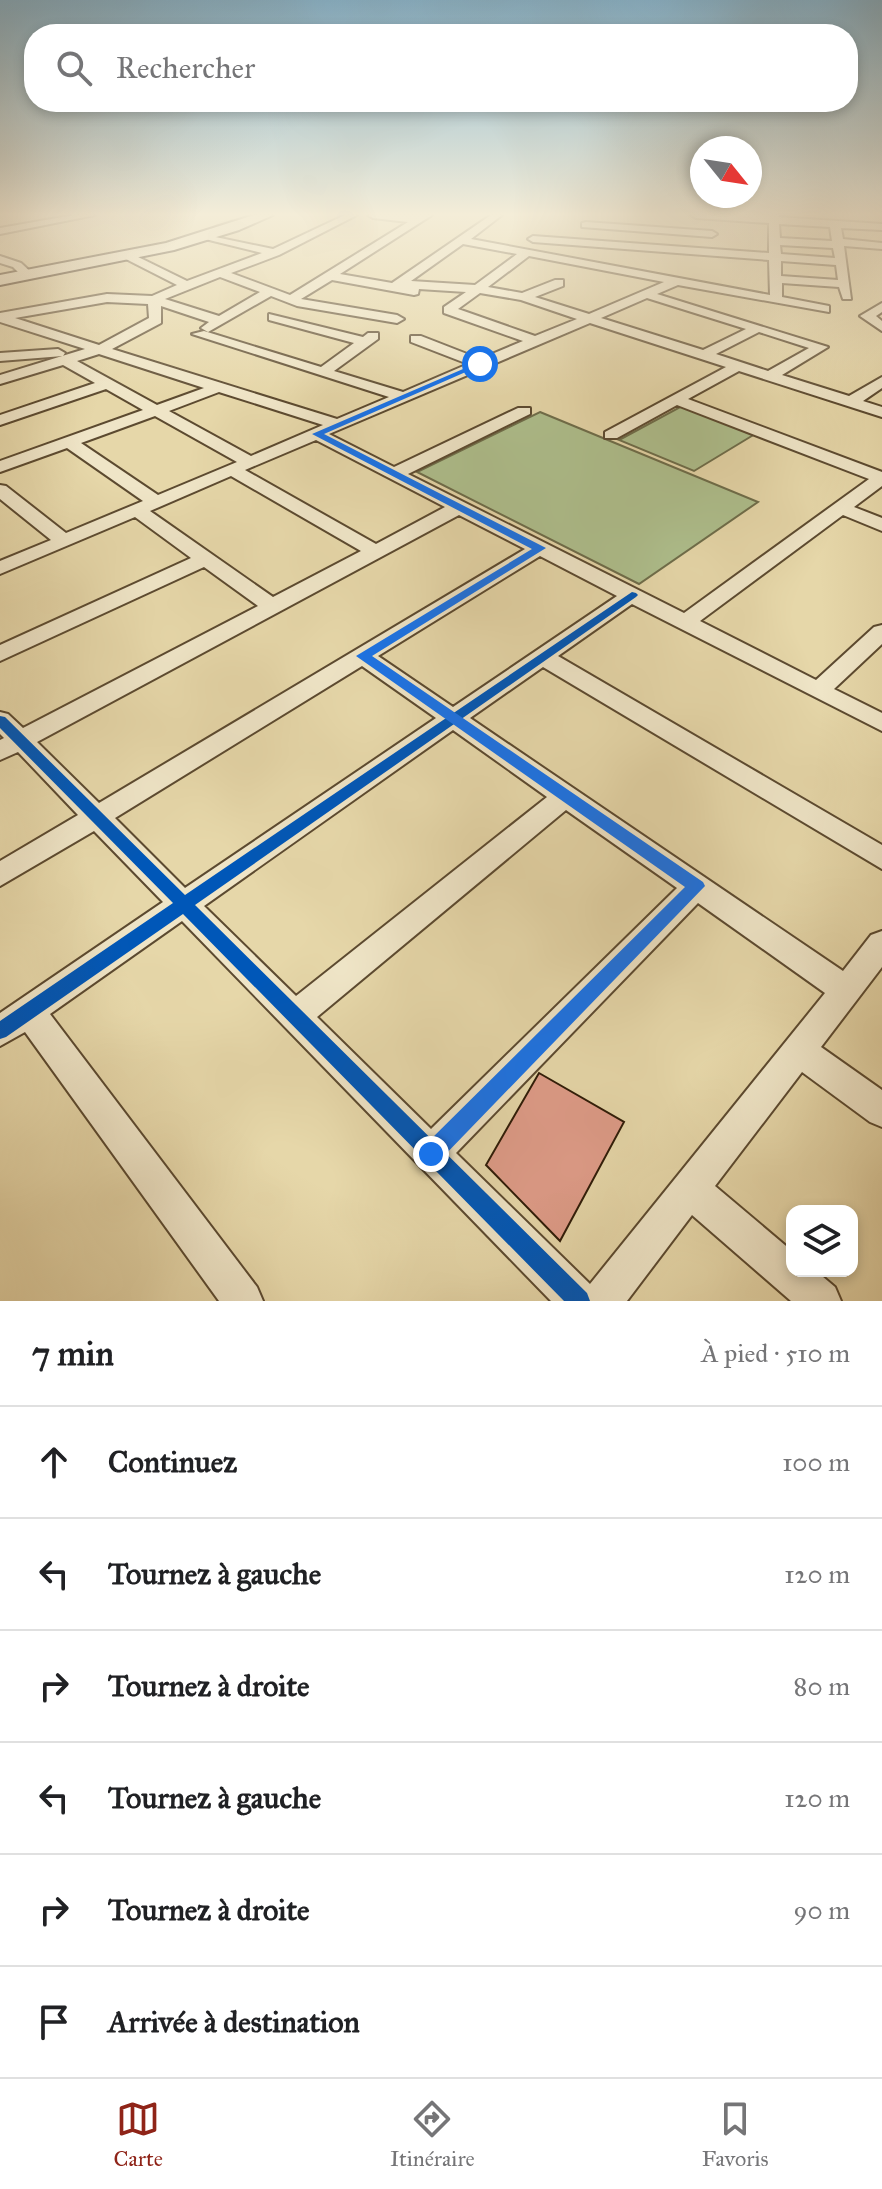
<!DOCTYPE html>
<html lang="fr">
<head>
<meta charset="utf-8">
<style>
  :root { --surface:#fff; --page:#f2f2f2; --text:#202124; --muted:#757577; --line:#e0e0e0; --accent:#8f2418 }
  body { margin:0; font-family:"IM FELL Great Primer",serif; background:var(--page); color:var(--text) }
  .controls { position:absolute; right:24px; bottom:24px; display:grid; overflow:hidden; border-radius:16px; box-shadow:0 4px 12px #0003 }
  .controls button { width:72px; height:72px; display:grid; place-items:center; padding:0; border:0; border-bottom:2px solid var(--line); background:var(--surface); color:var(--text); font:40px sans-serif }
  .compass { position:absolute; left:690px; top:136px; width:72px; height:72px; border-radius:50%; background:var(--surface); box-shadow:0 4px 12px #0003; rotate:120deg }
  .stop { position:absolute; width:24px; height:24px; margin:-18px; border:6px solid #1a73e8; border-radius:50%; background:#fff }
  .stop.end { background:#1a73e8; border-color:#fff; box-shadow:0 2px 8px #0008 }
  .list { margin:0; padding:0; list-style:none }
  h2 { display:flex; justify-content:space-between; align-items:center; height:104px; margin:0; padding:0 32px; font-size:34px }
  h2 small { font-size:26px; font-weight:400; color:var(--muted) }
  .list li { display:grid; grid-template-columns:52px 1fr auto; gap:24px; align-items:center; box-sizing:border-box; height:112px; padding:0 32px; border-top:2px solid var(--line) }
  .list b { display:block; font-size:30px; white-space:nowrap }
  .list em { font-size:26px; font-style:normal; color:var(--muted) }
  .icon { flex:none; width:44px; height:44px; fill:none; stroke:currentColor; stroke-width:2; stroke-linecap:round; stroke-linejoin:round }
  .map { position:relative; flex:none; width:882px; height:1301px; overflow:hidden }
  .search { position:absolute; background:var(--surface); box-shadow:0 4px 12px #0003; left:24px; right:24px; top:24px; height:88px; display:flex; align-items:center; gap:20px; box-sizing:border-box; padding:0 28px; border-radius:32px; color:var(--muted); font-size:30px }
  .sheet { height:776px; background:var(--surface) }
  nav { display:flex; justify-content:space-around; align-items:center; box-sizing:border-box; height:112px; border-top:2px solid var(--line); background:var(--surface); font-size:22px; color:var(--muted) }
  nav a { display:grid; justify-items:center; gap:4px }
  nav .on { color:var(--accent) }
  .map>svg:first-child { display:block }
  .green { fill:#aebf8d; stroke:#6e6d4a; stroke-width:2 }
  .building { fill:#df9c89; stroke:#2e1b07; stroke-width:2 }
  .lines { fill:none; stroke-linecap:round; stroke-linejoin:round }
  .street-casing { stroke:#5c4a30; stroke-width:4 }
  .secondary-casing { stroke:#2e1b07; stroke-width:4 }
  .street { fill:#efe5c7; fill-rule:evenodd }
  .secondary { fill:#efe5c7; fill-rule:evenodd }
  .cycleway-casing { stroke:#efe5c7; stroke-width:5 }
  .cycleway { fill:#0057b8; fill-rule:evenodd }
  .route { fill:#1a73e8 }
</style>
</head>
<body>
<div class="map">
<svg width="882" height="1301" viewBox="0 0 882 1301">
  <rect width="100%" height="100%" fill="#e6d7a9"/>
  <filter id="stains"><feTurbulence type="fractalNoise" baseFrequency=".0025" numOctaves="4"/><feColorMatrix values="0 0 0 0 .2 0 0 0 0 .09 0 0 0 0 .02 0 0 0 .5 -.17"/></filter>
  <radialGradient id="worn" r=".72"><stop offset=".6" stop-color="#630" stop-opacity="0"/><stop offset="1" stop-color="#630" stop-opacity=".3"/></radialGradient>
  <g class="green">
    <polygon points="682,406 755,434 694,471 619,440"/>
    <polygon points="540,412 758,502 639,584 417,472"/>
  </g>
  <polygon class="building" points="539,1073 624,1122 560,1241 486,1165"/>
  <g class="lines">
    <g class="street-casing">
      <g id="street">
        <polygon points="74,215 95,215 0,234 0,228"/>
        <path d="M345,215h12l-78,40 -48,18 59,22 118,-73 -35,-4 -5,-3h64l-92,59 52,9 99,-68h11l-31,24 299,56 -1,-35 -236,-18 -5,-3 5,-3 236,17v-30l-73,-5 -5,-3h88v2l103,7v6l-41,-2 2,11 39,4v6l-38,-3 7,53h-8l-4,-12 -57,-4v14l47,9v6l-151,-27 -21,9 171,53 -46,28 67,21 33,-19v11l-19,13 19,6v10l-143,-46 -51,28 194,73v14l-28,21 28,11v13l-39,-16 -143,106 116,59 58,-53 8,-2v19l-48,45 48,24v18l-250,-127 -74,52 324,189v24l-339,-202 -73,51 373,253 28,-36 11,-4v36l-61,80 61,43v37l-12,-5 -68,-50 -87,114 77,65v20h24l19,16 6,14h-50l-99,-86 -65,86h-76l-369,-380 -132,93 207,273 6,14h-44l-194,-269 -25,14v-33l163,-111 -69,-71 -94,55v-25l78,-46 -60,-63 -18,8v-20l4,-2 -4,-4v-22l8,2 15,14 235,-122 -54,-39 -204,94v-16l191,-87 -56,-41 -135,57v-13l51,-21 -51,-41v-14l6,1 60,47 77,-32 -76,-53 -67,24v-11l143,-51 -37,-21 -106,36v-10l95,-32 -32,-18 -63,19v-9l85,-26 -85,-27v-9l107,-19 45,2 25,-11 -53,-27v-4h8l55,27 75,-28 -61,-15v-4l72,15zM779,224l51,3 2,14 -52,-3zM463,244l54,10 -42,31 -64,-4zM780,245l53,3 2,10 -54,-4zM529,256l135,26 -75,32 -54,-17 28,-11v-6h-8l-33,13 -34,-6zM781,261l55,4 2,15 -57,-4zM220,277l40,15 -41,24 -54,-17zM332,280l82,15 4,-1 1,-5 47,3 -22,15v6l79,28 -43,18 -59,-23h-10v6l57,22 -65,28 -69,-21 44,-32v-6h-10l-5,4 -94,-23v6l85,23 -33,24 -117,-36 -12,3 197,63 -52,22 -225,-70 49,-26v-17l48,16 -8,6 7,4 63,-36 26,10 100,17 7,-4 -7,-4 -96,-16zM480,293l41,7 56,19 -42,17 -77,-27zM647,298l99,31 -43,21 -102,-32zM107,302l41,2 1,14 -50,27 -84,-27zM590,323l136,44 -121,65v6h12l60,-33 192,74 -185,134 -276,-139 122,-60v-6h-12l-124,59 -65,-33zM759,332l50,16 -41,23 -52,-17zM99,354l105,34 -47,17 -80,-44zM219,392l104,33 -72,31 -82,-45zM155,416l82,46 -79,33 -77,-52zM316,440l129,67 -69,37 -131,-74zM231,476l130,75 -88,46 -123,-86zM459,515l66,34 -426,254 -62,-61zM540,556l77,40 -164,111 -75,-51zM362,666l74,52 -251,170 -70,-70zM453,730l94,67 -251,199 -92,-90zM566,810l111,78 -246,241 -114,-112zM698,903l127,90 -235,291 -134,-131z"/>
        <polygon points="586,222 712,231 717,234 712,237 582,227 582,223"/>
        <polygon points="0,256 21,263 34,275 24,278 13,267 0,263"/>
        <polygon points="882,303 882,312 876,316 882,321 882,331 860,316"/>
        <polygon points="58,349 65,353 63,356 0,361 0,353"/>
      </g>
    </g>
    <g class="secondary-casing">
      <polygon id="secondary" points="254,215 273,215 239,230 174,250 0,285 0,275 166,243"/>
    </g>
    <use href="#street" class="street"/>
    <use href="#secondary" class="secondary"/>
    <g class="cycleway-casing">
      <polygon id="cycleway" points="632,592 636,593 638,595 636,597 195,905 587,1293 590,1301 564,1301 183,914 6,1037 0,1039 0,1021 173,903 0,728 0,716 5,717 185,895"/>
    </g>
    <use href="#cycleway" class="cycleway"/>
  </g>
  <linearGradient id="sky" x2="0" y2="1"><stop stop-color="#87b6d0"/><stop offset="0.54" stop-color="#f4edd8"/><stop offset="1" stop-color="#f4edd8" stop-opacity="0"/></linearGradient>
  <rect width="882" height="397" fill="url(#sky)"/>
  <polygon class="route" points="477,363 484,364 324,434 546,548 372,656 703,882 705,886 439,1161 431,1164 424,1161 421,1154 424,1146 685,887 356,656 532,549 312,434"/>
  <rect width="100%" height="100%" filter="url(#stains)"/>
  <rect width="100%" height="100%" fill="url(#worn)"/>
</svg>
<div class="controls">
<button><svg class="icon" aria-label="layers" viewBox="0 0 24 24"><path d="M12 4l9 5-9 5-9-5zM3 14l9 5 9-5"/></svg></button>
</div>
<svg class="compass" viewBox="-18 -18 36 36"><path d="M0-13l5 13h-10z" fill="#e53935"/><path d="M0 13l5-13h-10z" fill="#757577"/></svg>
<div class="stop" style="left:480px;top:364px"></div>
<div class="stop end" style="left:431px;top:1154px"></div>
<div class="search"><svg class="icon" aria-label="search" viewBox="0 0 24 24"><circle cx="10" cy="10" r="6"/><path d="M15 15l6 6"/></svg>Rechercher</div>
</div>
<section class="sheet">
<h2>7 min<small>À pied · 510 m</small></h2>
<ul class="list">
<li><svg class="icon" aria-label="ahead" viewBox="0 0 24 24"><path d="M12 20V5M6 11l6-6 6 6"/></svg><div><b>Continuez</b></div><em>100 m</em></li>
<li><svg class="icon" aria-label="left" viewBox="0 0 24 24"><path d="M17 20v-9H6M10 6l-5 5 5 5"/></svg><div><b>Tournez à gauche</b></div><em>120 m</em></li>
<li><svg class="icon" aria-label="right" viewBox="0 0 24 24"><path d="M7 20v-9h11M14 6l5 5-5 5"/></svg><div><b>Tournez à droite</b></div><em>80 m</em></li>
<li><svg class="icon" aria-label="left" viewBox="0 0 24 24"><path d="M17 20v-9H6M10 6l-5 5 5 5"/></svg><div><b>Tournez à gauche</b></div><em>120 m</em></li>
<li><svg class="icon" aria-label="right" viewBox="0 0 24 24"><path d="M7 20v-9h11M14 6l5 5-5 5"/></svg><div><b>Tournez à droite</b></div><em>90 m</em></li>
<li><svg class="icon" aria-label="arrive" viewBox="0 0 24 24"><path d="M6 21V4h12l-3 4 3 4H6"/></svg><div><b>Arrivée à destination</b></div></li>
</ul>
</section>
<nav>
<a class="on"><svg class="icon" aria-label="map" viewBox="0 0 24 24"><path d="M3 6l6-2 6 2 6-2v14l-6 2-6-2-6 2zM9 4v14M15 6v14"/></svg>Carte</a>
<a><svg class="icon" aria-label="directions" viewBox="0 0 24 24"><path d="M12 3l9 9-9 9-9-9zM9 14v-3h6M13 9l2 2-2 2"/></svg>Itinéraire</a>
<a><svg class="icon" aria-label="saved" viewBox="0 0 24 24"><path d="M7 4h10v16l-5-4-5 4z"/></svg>Favoris</a>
</nav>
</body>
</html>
